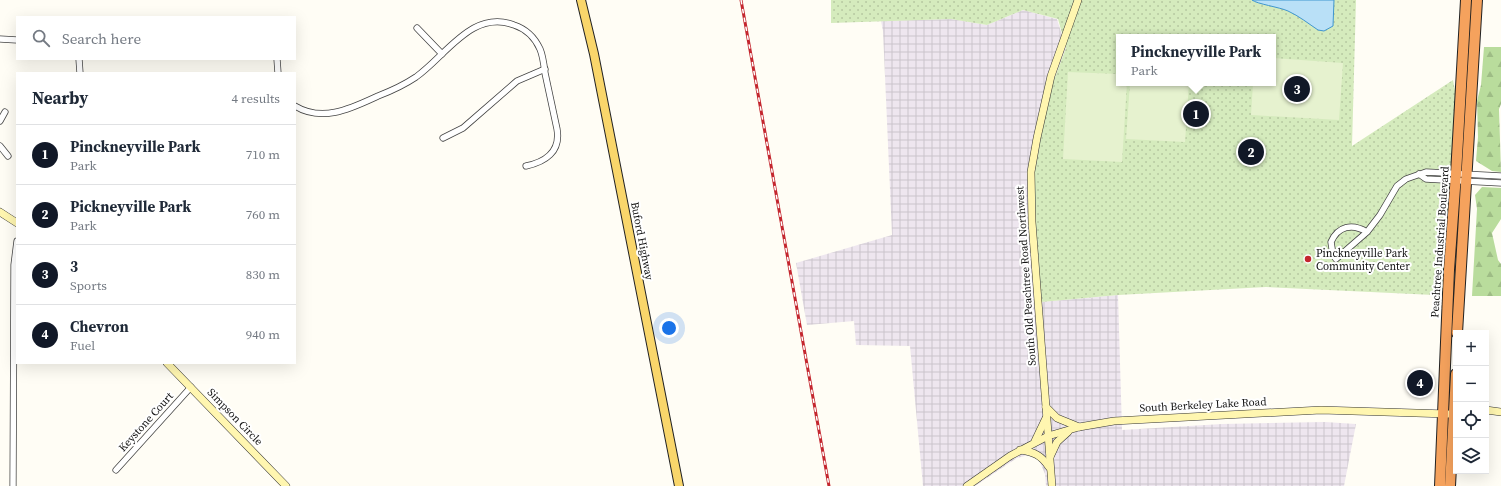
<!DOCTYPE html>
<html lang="en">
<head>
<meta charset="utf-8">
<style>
  :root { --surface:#fff; --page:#f2f2f3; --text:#1f2937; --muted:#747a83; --line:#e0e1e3; --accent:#111827 }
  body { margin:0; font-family:"Source Serif 4",serif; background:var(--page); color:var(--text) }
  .controls { position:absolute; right:12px; bottom:12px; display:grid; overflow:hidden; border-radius:0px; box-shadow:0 4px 16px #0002 }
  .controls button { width:36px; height:36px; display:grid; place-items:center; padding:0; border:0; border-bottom:1px solid var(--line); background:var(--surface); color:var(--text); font:20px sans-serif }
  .you { position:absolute; left:669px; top:328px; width:14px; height:14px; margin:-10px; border:3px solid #fff; border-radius:50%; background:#1a73e8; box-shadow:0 0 0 6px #1a73e833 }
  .badge { display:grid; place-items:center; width:26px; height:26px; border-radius:50%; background:var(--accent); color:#fff; font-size:13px; font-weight:700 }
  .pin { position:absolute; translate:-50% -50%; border:2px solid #fff; box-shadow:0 1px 4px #0006 }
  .popup { position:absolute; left:1116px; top:34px; width:160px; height:52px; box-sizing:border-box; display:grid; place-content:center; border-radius:0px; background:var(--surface); filter:drop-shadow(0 1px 3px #0005); font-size:13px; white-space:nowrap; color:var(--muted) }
  .popup b { font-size:15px; color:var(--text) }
  .popup::after { content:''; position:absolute; left:50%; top:100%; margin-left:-8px; border:8px solid transparent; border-top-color:var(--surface) }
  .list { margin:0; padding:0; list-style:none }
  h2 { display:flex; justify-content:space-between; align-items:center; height:52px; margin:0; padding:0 16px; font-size:17px }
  h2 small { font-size:13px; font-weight:400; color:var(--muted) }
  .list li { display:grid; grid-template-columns:26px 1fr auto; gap:12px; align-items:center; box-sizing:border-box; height:60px; padding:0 16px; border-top:1px solid var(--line) }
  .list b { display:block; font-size:15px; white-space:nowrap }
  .list p { margin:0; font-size:13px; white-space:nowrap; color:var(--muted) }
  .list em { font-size:13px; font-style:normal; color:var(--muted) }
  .icon { flex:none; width:22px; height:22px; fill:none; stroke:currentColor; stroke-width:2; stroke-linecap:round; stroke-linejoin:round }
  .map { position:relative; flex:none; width:1501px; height:486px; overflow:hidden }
  .search { position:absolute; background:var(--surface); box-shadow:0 4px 16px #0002; left:16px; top:16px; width:280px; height:44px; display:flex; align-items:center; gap:10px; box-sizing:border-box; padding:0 14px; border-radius:0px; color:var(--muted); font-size:15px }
  .panel { position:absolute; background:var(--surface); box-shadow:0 4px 16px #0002; left:16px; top:72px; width:280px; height:292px; border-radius:0px }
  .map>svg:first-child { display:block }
  .industrial { fill:url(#industrial-grid) }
  .forest { fill:url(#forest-firs) }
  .park { fill:url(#park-dots); fill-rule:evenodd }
  .pitch { fill:#e6f2cf }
  .water { fill:#b9e0f7; stroke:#3f96cf }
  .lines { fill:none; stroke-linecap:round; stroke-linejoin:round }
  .street-casing { stroke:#444; stroke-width:7 }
  .secondary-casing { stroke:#333; stroke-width:8 }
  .primary-casing { stroke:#222; stroke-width:10 }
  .highway-casing { stroke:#222; stroke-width:12 }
  .street { stroke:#fff; stroke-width:5.5 }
  .secondary { stroke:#fff6b0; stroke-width:7 }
  .primary { stroke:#f9d66b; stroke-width:8 }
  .highway { stroke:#f5a25d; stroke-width:10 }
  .rail-casing { stroke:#c4262e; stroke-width:3 }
  .rail { stroke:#fff; stroke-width:1.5; stroke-dasharray:4.5; stroke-linecap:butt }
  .poi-dot { fill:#c4262e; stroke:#fff; stroke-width:1.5 }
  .labels { text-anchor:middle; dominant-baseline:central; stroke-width:4; stroke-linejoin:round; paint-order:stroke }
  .street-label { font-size:11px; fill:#111; stroke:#fff }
  .poi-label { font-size:11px; fill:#111; stroke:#fff; text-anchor:start }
</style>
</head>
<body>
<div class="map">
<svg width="1501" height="486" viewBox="0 0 1501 486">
  <defs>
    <pattern id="industrial-grid" width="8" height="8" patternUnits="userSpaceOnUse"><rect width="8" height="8" fill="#eee6ef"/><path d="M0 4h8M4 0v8" fill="none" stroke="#cbc4cc"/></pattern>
    <pattern id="forest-firs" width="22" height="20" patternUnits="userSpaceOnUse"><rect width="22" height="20" fill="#b9dc9c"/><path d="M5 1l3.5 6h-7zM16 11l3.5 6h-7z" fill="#9ebc85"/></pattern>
    <pattern id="park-dots" width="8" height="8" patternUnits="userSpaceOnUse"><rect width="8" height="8" fill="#d5ebbd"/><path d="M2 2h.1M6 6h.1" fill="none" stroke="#b6c8a1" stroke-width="1.8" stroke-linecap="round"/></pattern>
  </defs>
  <rect width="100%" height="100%" fill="#fffdf5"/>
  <polygon class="industrial" points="1023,10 1057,19 1066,48 1052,85 1041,302 1118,295 1122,430 1222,424 1325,422 1356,424 1344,486 1046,486 1045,474 1039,460 1029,455 1017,458 975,486 923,486 910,346 856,345 854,321 807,325 796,263 892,235 883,31 881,21 951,19 987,25"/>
  <g class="forest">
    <polygon points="1484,47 1501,47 1501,104 1499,109 1501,172 1492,171 1476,161 1478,137 1477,101 1481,85"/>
    <polygon points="1482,187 1501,188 1501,219 1492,233 1498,260 1501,264 1501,296 1472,296 1477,209 1475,195"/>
  </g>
  <path class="park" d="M831,0h525l-4,146 101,-66 12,63 -10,153 -189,-9 -148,8 -77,7 -8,-119 11,-65 8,-33 14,-37 -8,-29 -35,-9 -36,15 -36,-6 -120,4zM1119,37h154v46h-154z"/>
  <g class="pitch">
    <polygon points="1273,58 1343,63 1339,120 1251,115 1253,83 1273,83"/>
    <polygon points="1068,72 1119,74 1119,83 1127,83 1122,162 1063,159"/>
    <polygon points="1130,83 1189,83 1185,142 1126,139"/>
  </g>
  <path class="water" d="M1252,0h82l-1,26 -9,5 -6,-1c-9,-6 -19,-14 -30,-19 -9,-4 -31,-7 -36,-11z"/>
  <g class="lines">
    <g class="street-casing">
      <g id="street">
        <polyline points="417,28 442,54"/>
        <polyline points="0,39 17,40"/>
        <polyline points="79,59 80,73"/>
        <polyline points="277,59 278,73"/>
        <path d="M295,106c28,17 57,2 83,-10 13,-5 26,-11 38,-19 30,-21 56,-68 98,-52 12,4 21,13 26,24 3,7 4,16 5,24 4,19 8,37 12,56 4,23 -12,33 -31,37"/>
        <polyline points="0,121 5,112"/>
        <polyline points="443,138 463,128 517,81 545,69"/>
        <polyline points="0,146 8,156"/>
        <polyline points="1419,174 1426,179 1501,183"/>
        <path d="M1367,232c-15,-9 -29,-6 -36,10l2,13 3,4 31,-27 13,-17 17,-29 9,-7 20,-7 75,4"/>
        <polyline points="116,470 191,387"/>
        <polyline points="13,486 14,265 17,241"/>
      </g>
    </g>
    <g class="secondary-casing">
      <g id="secondary">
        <polyline points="0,212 17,223"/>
        <polyline points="167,363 286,486"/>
        <polyline points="1046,407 1057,418 1079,427"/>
        <polyline points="1486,410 1501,412"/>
        <polyline points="1035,441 1046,418"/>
        <path d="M1020,450c14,2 21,5 29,17"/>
        <polyline points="1050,457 1057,442 1068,432"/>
        <polyline points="967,486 1010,456 1048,436 1079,427 1114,421 1321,410 1448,414"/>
        <polyline points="1052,486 1032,222 1031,172 1037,138 1051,76 1078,0"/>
      </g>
    </g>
    <g class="primary-casing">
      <polyline id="primary" points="581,0 594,54 679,486"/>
    </g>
    <g class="highway-casing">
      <g id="highway">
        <polyline points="1457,333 1477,0"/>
        <polyline points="1440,486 1449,270 1456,174 1466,0"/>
        <polyline points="1450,486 1456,374"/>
      </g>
    </g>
    <use href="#street" class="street"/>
    <use href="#secondary" class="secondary"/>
    <use href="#primary" class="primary"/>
    <use href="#highway" class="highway"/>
    <g class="rail-casing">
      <polyline id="rail" points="741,0 829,486"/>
    </g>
    <use href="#rail" class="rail"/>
  </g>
  <circle class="poi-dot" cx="1308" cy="259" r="4"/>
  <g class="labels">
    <g class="street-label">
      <text transform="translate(642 241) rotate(79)">Buford Highway</text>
      <text transform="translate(1440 242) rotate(-86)">Peachtree Industrial Boulevard</text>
      <text transform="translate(1026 276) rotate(-94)">South Old Peachtree Road Northwest</text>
      <text transform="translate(1203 405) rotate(-3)">South Berkeley Lake Road</text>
      <text transform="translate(235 417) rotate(46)">Simpson Circle</text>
      <text transform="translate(146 422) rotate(-48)">Keystone Court</text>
    </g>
    <g class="poi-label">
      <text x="1316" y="253">Pinckneyville Park<tspan x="1316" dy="13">Community Center</tspan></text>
    </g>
  </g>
</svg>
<div class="controls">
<button>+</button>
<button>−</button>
<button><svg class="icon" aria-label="locate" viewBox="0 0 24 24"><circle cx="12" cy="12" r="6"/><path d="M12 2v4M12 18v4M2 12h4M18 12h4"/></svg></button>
<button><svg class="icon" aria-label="layers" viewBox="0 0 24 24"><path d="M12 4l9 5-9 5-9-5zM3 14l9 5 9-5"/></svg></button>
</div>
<div class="you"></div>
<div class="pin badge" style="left:1196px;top:114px">1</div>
<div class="popup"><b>Pinckneyville Park</b>Park</div>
<div class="pin badge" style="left:1251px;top:152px">2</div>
<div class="pin badge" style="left:1297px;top:89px">3</div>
<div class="pin badge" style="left:1420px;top:383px">4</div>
<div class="search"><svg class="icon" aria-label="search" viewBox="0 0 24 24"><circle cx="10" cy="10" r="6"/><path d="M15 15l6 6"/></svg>Search here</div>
<section class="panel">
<h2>Nearby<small>4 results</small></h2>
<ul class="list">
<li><span class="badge">1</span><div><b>Pinckneyville Park</b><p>Park</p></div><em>710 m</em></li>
<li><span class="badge">2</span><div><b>Pickneyville Park</b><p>Park</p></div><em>760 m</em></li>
<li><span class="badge">3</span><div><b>3</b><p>Sports</p></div><em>830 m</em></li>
<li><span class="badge">4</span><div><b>Chevron</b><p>Fuel</p></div><em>940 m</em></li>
</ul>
</section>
</div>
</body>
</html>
